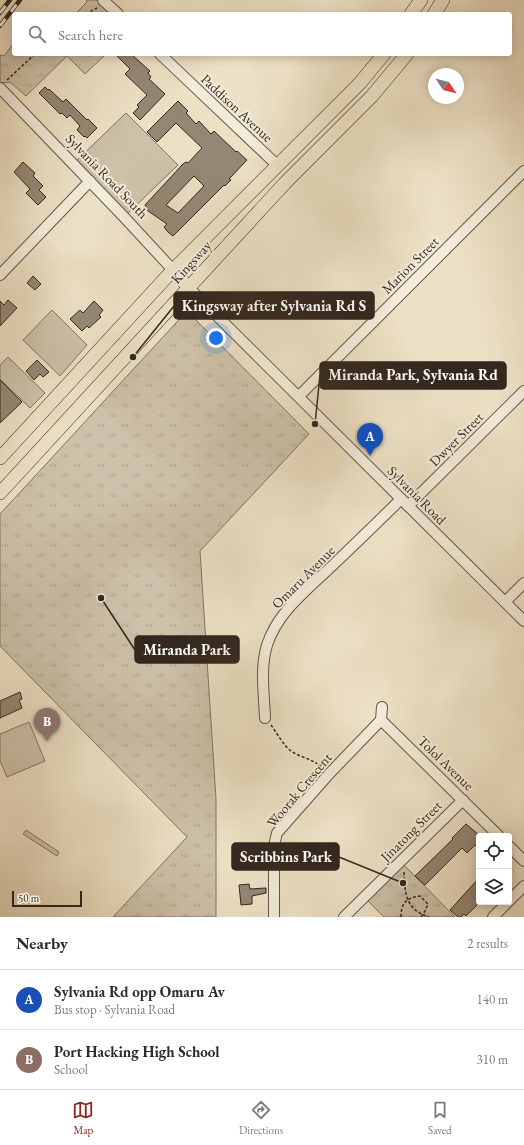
<!DOCTYPE html>
<html lang="en">
<head>
<meta charset="utf-8">
<style>
  :root { --surface:#fff; --page:#f7f7f7; --text:#2b2b33; --muted:#7c7c81; --line:#e1e1e2; --accent:#8f2418 }
  body { margin:0; font-family:"EB Garamond",serif; background:var(--page); color:var(--text) }
  .controls { position:absolute; right:12px; bottom:12px; display:grid; overflow:hidden; border-radius:4px; box-shadow:0 2px 10px #0003 }
  .controls button { width:36px; height:36px; display:grid; place-items:center; padding:0; border:0; border-bottom:1px solid var(--line); background:var(--surface); color:var(--text); font:20px sans-serif }
  .compass { position:absolute; left:428px; top:68px; width:36px; height:36px; border-radius:50%; background:var(--surface); box-shadow:0 2px 10px #0003; rotate:125deg }
  .scale { position:absolute; left:12px; bottom:10px; width:70px; box-sizing:border-box; padding-left:4px; border:2px solid #33271f; border-top:0; font-size:11px; line-height:14px; white-space:nowrap; color:#33271f; -webkit-text-stroke:3px #f3ecd9; paint-order:stroke }
  .you { position:absolute; left:216px; top:338px; width:14px; height:14px; margin:-10px; border:3px solid #fff; border-radius:50%; background:#1a73e8; box-shadow:0 0 0 6px #1a73e833 }
  .badge { display:grid; place-items:center; width:26px; height:26px; border-radius:50%; background:var(--accent); color:#fff; font-size:13px; font-weight:700 }
  .pin { position:absolute; translate:-50% -33px; filter:drop-shadow(0 1px 2px #0008) }
  .pin::after { content:''; position:absolute; top:21px; width:14px; height:12px; background:inherit; clip-path:polygon(0 0,100% 0,50% 100%) }
  .list { margin:0; padding:0; list-style:none }
  h2 { display:flex; justify-content:space-between; align-items:center; height:52px; margin:0; padding:0 16px; font-size:17px }
  h2 small { font-size:13px; font-weight:400; color:var(--muted) }
  .list li { display:grid; grid-template-columns:26px 1fr auto; gap:12px; align-items:center; box-sizing:border-box; height:60px; padding:0 16px; border-top:1px solid var(--line) }
  .list b { display:block; font-size:15px; white-space:nowrap }
  .list p { margin:0; font-size:13px; white-space:nowrap; color:var(--muted) }
  .list em { font-size:13px; font-style:normal; color:var(--muted) }
  .icon { flex:none; width:22px; height:22px; fill:none; stroke:currentColor; stroke-width:2; stroke-linecap:round; stroke-linejoin:round }
  .map { position:relative; flex:none; width:524px; height:917px; overflow:hidden }
  .search { position:absolute; background:var(--surface); box-shadow:0 2px 10px #0003; left:12px; right:12px; top:12px; height:44px; display:flex; align-items:center; gap:10px; box-sizing:border-box; padding:0 14px; border-radius:4px; color:var(--muted); font-size:15px }
  .sheet { height:172px; background:var(--surface) }
  nav { display:flex; justify-content:space-around; align-items:center; box-sizing:border-box; height:56px; border-top:1px solid var(--line); background:var(--surface); font-size:11px; color:var(--muted) }
  nav a { display:grid; justify-items:center; gap:2px }
  nav .on { color:var(--accent) }
  .map>svg:first-child { display:block }
  .green { fill:#cdc1a9; stroke:#807464 }
  .park { fill:url(#park-tufts); stroke:#807464 }
  .building { fill:#948875; stroke:#33271f; fill-rule:evenodd }
  .lines { fill:none; stroke-linecap:round; stroke-linejoin:round }
  .minor-casing { stroke:#625648; stroke-width:12 }
  .major-casing { stroke:#33271f; stroke-width:14 }
  .path { stroke:#33271f; stroke-width:1.5; stroke-dasharray:3 2; stroke-linecap:butt }
  .minor { stroke:#f3ecd9; stroke-width:10 }
  .major { stroke:#ede1c5; stroke-width:13 }
  .rail-casing { stroke:#33271f; stroke-width:4.5 }
  .rail { stroke:#f3ecd9; stroke-width:3; stroke-dasharray:9; stroke-linecap:butt }
  .labels { text-anchor:middle; dominant-baseline:central; stroke-width:4; stroke-linejoin:round; paint-order:stroke }
  .street-label { font-size:14px; fill:#33271f; stroke:#f3ecd9 }
  .leader { fill:none; stroke:#33271f; stroke-width:1.5 }
  .callout-dot { fill:#33271f; stroke:#f3ecd9; stroke-width:1.5 }
  .callout { fill:#33271f; stroke:#33271f; stroke-width:1.5 }
  .callout-label { font-size:15px; text-anchor:middle; font-weight:bold; fill:#fff }
</style>
</head>
<body>
<div class="map">
<svg width="524" height="917" viewBox="0 0 524 917">
  <defs>
    <pattern id="park-tufts" width="24" height="20" patternUnits="userSpaceOnUse"><rect width="24" height="20" fill="#cdc1a9"/><path d="M3 7l-1-3M5 7V3M7 7l1-3M15 17l-1-3M17 17v-4M19 17l1-3" fill="none" stroke="#b0a691"/></pattern>
  </defs>
  <rect width="100%" height="100%" fill="#ede1c5"/>
  <filter id="stains"><feTurbulence type="fractalNoise" baseFrequency=".005" numOctaves="4"/><feColorMatrix values="0 0 0 0 .2 0 0 0 0 .09 0 0 0 0 .02 0 0 0 .5 -.17"/></filter>
  <radialGradient id="worn" r=".72"><stop offset=".6" stop-color="#630" stop-opacity="0"/><stop offset="1" stop-color="#630" stop-opacity=".3"/></radialGradient>
  <g class="green">
    <polygon points="126,113 178,165 124,217 73,164"/>
    <polygon points="52,310 87,345 60,376 23,340"/>
    <polygon points="8,357 45,393 30,408 0,379 0,365"/>
    <polygon points="29,722 45,761 7,777 0,761 0,734"/>
    <polygon points="26,830 59,852 57,856 23,834"/>
  </g>
  <g class="park">
    <polygon points="86,0 98,0 112,14 75,14 87,2"/>
    <polygon points="14,43 14,54 63,54 66,57 26,96 10,82 0,83 0,55 4,56"/>
    <polygon points="65,54 106,54 85,74"/>
    <polygon points="187,311 309,434 200,551 216,799 216,917 113,917 187,837 0,646 0,514"/>
    <polygon points="404,865 455,917 384,917 368,901"/>
  </g>
  <g class="building">
    <polygon points="115,54 131,54 150,71 148,73 151,77 149,79 165,94 140,120 133,113 139,107 137,105 147,95 125,74 130,69"/>
    <polygon points="45,87 48,90 49,89 63,102 66,99 87,120 88,119 97,128 87,138 85,136 84,137 77,130 80,126 70,115 67,118 62,113 60,114 39,93"/>
    <path d="M178,101l10,10 -2,2 10,11 3,-3 12,13 3,-3 22,21 1,-1 10,9 -18,19 2,1 -6,6 -1,-1 -51,51 -5,-4 -4,-5 3,-3 -19,-13 -3,-6 38,-41 3,-2 2,1 14,-15 -26,-25 -19,19 -10,-10zM194,176l10,10 -26,27 -12,-8z"/>
    <polygon points="23,162 35,173 33,176 43,186 39,190 46,197 38,205 26,193 30,189 14,172"/>
    <polygon points="33,276 41,284 35,290 27,283"/>
    <polygon points="8,300 17,308 0,326 0,301 4,305"/>
    <polygon points="94,301 103,310 99,315 101,317 89,328 87,326 82,331 70,319 80,310 83,313"/>
    <polygon points="37,360 49,372 43,377 40,374 34,380 26,371"/>
    <polygon points="0,380 22,402 0,423"/>
    <polygon points="20,692 22,699 19,700 22,708 0,718 0,701"/>
    <polygon points="466,824 479,835 479,849 475,845 467,853 462,848 425,885 415,876 453,839 452,838"/>
    <polygon points="479,878 478,904 466,916 464,914 461,917 458,917 450,910"/>
    <polygon points="249,884 250,889 266,888 266,893 252,896 252,904 241,905 239,885"/>
  </g>
  <g class="lines">
    <g class="minor-casing">
      <g id="minor">
        <polyline points="103,0 118,14"/>
        <polyline points="160,54 278,166"/>
        <polyline points="0,88 124,217 173,270"/>
        <polyline points="0,275 90,181"/>
        <polyline points="189,288 524,621"/>
        <polyline points="299,396 524,171"/>
        <polyline points="408,506 524,391"/>
        <polyline points="505,602 524,583"/>
        <polyline points="382,707 381,720 499,836"/>
        <path d="M265,718c-1,-25 -5,-50 2,-73 11,-34 41,-56 66,-80 23,-22 46,-44 68,-66"/>
        <polyline points="509,846 524,861"/>
        <polyline points="509,901 524,886"/>
        <polyline points="274,917 274,846 277,833 329,774 381,720"/>
        <polyline points="344,917 463,800"/>
        <polyline points="493,917 508,902"/>
      </g>
    </g>
    <g class="major-casing">
      <g id="major">
        <polyline points="411,14 421,0"/>
        <polyline points="434,14 443,0"/>
        <polyline points="173,270 189,288"/>
        <polyline points="0,458 173,270 360,83 384,54"/>
        <polyline points="0,493 285,183 372,96 407,54"/>
      </g>
    </g>
    <g class="path">
      <polyline points="86,14 97,8"/>
      <polyline points="7,80 35,54"/>
      <path d="M271,725c6,8 12,20 20,26 10,7 23,8 31,17"/>
      <path d="M404,872c1,22 1,37 25,45"/>
      <path d="M401,917c0,-14 5,-19 19,-21l8,8 -3,7 -4,6"/>
    </g>
    <use href="#minor" class="minor"/>
    <use href="#major" class="major"/>
    <g class="rail-casing">
      <g id="rail">
        <polyline points="0,13 10,0"/>
        <polyline points="0,26 20,0"/>
      </g>
    </g>
    <use href="#rail" class="rail"/>
  </g>
  <g class="labels">
    <g class="street-label">
      <text transform="translate(237 108) rotate(43)">Paddison Avenue</text>
      <text transform="translate(107 176) rotate(46)">Sylvania Road South</text>
      <text transform="translate(191 262) rotate(-48)">Kingsway</text>
      <text transform="translate(410 265) rotate(-45)">Marion Street</text>
      <text transform="translate(456 439) rotate(-45)">Dwyer Street</text>
      <text transform="translate(417 495) rotate(45)">Sylvania Road</text>
      <text transform="translate(303 577) rotate(-45)">Omaru Avenue</text>
      <text transform="translate(446 763) rotate(44)">Tolol Avenue</text>
      <text transform="translate(299 790) rotate(-50)">Woorak Crescent</text>
      <text transform="translate(411 831) rotate(-45)">Jinatong Street</text>
    </g>
  </g>
  <path class="leader" d="M133 357L174 306M315 424L320 375M101 598L135 650M403 883L339 857"/>
  <g class="callout-dot">
    <circle cx="133" cy="357" r="4"/>
    <circle cx="315" cy="424" r="4"/>
    <circle cx="101" cy="598" r="4"/>
    <circle cx="403" cy="883" r="4"/>
  </g>
  <g class="callout">
    <rect x="174" y="292" width="200" height="27" rx="4"/>
    <rect x="320" y="362" width="186" height="27" rx="4"/>
    <rect x="135" y="636" width="104" height="27" rx="4"/>
    <rect x="232" y="843" width="107" height="27" rx="4"/>
  </g>
  <g class="callout-label">
    <text x="274" y="311">Kingsway after Sylvania Rd S</text>
    <text x="413" y="380">Miranda Park, Sylvania Rd</text>
    <text x="187" y="655">Miranda Park</text>
    <text x="286" y="862">Scribbins Park</text>
  </g>
  <rect width="100%" height="100%" filter="url(#stains)"/>
  <rect width="100%" height="100%" fill="url(#worn)"/>
</svg>
<div class="controls">
<button><svg class="icon" aria-label="locate" viewBox="0 0 24 24"><circle cx="12" cy="12" r="6"/><path d="M12 2v4M12 18v4M2 12h4M18 12h4"/></svg></button>
<button><svg class="icon" aria-label="layers" viewBox="0 0 24 24"><path d="M12 4l9 5-9 5-9-5zM3 14l9 5 9-5"/></svg></button>
</div>
<svg class="compass" viewBox="-18 -18 36 36"><path d="M0-13l5 13h-10z" fill="#e53935"/><path d="M0 13l5-13h-10z" fill="#7c7c81"/></svg>
<div class="scale">50 m</div>
<div class="you"></div>
<div class="pin badge" style="left:370px;top:456px;background:#1a4fb4">A</div>
<div class="pin badge" style="left:47px;top:741px;background:#8d6e63">B</div>
<div class="search"><svg class="icon" aria-label="search" viewBox="0 0 24 24"><circle cx="10" cy="10" r="6"/><path d="M15 15l6 6"/></svg>Search here</div>
</div>
<section class="sheet">
<h2>Nearby<small>2 results</small></h2>
<ul class="list">
<li><span class="badge" style="background:#1a4fb4">A</span><div><b>Sylvania Rd opp Omaru Av</b><p>Bus stop · Sylvania Road</p></div><em>140 m</em></li>
<li><span class="badge" style="background:#8d6e63">B</span><div><b>Port Hacking High School</b><p>School</p></div><em>310 m</em></li>
</ul>
</section>
<nav>
<a class="on"><svg class="icon" aria-label="map" viewBox="0 0 24 24"><path d="M3 6l6-2 6 2 6-2v14l-6 2-6-2-6 2zM9 4v14M15 6v14"/></svg>Map</a>
<a><svg class="icon" aria-label="directions" viewBox="0 0 24 24"><path d="M12 3l9 9-9 9-9-9zM9 14v-3h6M13 9l2 2-2 2"/></svg>Directions</a>
<a><svg class="icon" aria-label="saved" viewBox="0 0 24 24"><path d="M7 4h10v16l-5-4-5 4z"/></svg>Saved</a>
</nav>
</body>
</html>
